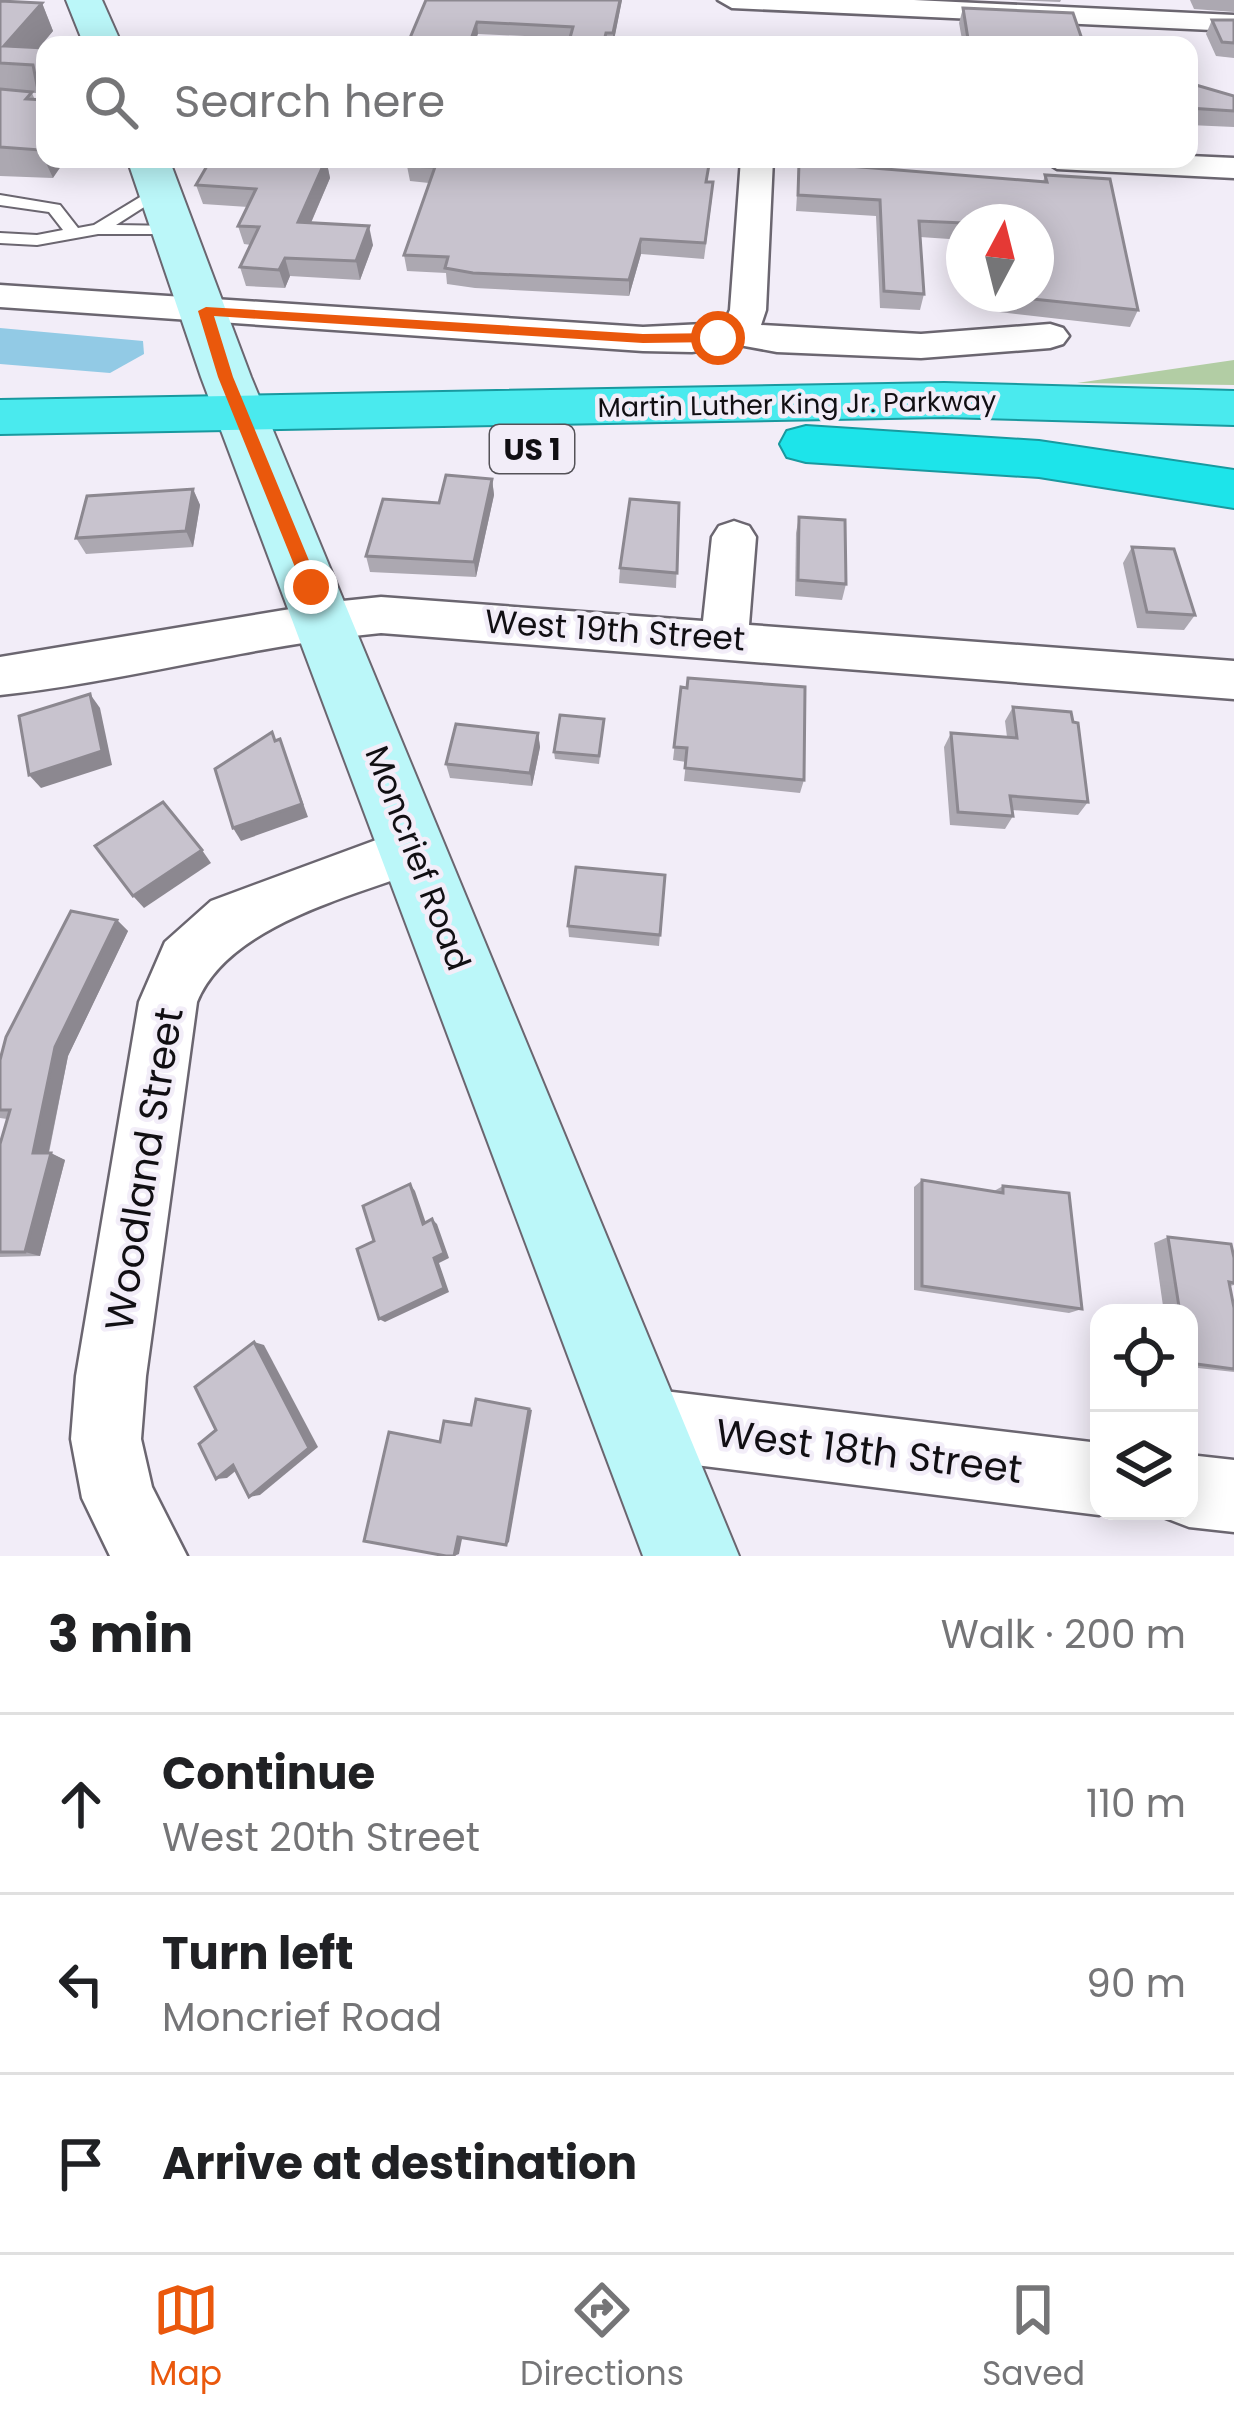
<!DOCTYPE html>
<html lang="en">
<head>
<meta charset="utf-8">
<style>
  :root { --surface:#fff; --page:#f6f6f6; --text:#202124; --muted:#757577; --line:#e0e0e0; --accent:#ea580c }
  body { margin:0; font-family:Poppins,sans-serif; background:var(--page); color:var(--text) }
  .controls { position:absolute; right:36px; bottom:36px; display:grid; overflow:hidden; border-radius:24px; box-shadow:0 6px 30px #0003 }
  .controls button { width:108px; height:108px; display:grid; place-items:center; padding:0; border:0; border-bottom:3px solid var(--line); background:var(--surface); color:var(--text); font:60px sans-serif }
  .compass { position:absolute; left:946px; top:204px; width:108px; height:108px; border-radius:50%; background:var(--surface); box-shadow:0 6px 30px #0003; rotate:7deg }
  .stop { position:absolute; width:36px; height:36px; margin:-27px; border:9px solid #ea580c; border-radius:50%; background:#fff }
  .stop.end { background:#ea580c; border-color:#fff; box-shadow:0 3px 12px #0008 }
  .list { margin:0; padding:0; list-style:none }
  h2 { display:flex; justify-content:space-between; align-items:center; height:156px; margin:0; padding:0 48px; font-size:51px }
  h2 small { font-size:39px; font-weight:400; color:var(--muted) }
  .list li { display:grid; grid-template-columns:78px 1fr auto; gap:36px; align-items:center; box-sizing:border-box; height:180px; padding:0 48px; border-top:3px solid var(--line) }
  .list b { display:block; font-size:45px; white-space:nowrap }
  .list p { margin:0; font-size:39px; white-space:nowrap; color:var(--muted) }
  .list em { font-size:39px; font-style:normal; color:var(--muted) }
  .icon { flex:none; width:66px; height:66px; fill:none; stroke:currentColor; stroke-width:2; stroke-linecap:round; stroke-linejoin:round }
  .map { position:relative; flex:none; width:1234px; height:1556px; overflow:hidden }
  .search { position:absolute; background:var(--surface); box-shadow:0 6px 30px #0003; left:36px; right:36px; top:36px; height:132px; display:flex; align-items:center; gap:30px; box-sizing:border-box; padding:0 42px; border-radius:24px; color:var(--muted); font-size:45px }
  .sheet { height:696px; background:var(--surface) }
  nav { display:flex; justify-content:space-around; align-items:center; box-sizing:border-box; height:168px; border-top:3px solid var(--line); background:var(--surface); font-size:33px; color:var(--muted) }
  nav a { display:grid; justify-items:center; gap:6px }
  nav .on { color:var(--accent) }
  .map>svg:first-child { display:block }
  .green { fill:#b2cda4 }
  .water { fill:#92cae5 }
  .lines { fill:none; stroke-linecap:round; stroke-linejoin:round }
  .service-casing { stroke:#6b6670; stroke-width:4 }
  .minor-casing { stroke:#6b6670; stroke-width:5 }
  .secondary-casing { stroke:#6b6670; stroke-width:4 }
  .trunk-casing { stroke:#19999f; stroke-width:4 }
  .motorway-casing { stroke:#19999f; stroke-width:4 }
  .service { fill:#fff; fill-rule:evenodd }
  .minor { fill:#fff; fill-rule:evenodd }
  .secondary { fill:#bbf7f9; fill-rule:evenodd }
  .trunk { fill:#4aeaee; fill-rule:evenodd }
  .motorway { fill:#1de4ea; fill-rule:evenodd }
  .wall { fill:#aca8b1; fill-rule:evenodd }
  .shaded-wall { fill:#8c8890 }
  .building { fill:#c8c3ce; stroke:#8c8890; stroke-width:3 }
  .route { fill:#ea580c }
  .labels { text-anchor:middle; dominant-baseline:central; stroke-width:9; stroke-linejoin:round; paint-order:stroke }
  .far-street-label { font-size:27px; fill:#110f13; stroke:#f2edf8 }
  .shield { fill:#f2edf8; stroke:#545258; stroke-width:3 }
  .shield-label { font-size:30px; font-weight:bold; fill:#110f13 }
  .street-label { font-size:33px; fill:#110f13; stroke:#f2edf8 }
  .near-street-label { font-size:39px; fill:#110f13; stroke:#f2edf8 }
</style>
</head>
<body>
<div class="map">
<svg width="1234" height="1556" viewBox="0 0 1234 1556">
  <rect width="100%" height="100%" fill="#f2edf8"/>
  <polygon class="green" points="1234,360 1234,385 1077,383"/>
  <polygon class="water" points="0,328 143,341 144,354 110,373 0,364"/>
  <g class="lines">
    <g class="service-casing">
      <polygon id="service" points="160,185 168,190 166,193 116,225 176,226 182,228 182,234 98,234 37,245 0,243 0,233 37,235 63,230 49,212 0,205 0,195 60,205 78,228 94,225"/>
    </g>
    <g class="minor-casing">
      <g id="minor">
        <polygon points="718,0 914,0 1234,15 1234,31 732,8"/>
        <polygon points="1189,156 1234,158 1234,178 1057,169 1041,159"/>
        <polygon points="741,159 773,159 766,310 761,325 921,334 1050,324 1063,328 1069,336 1063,344 1050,348 921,358 777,352 739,345 692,352 643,351 0,307 0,285 643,327 724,323 730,310"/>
        <path d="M734,521l15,5 7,11 -7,88 485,36v38l-853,-66c-128,12 -253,48 -381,62v-38l333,-55 48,-5 322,24 9,-84 7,-11z"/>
        <path d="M414,826l19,6 8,17 -8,17c-75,29 -204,57 -236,136l-51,374 -5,63 11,48 35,69h-77l-28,-58 -11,-59 5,-63 63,-374 26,-60 46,-41z"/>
        <polygon points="639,1388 1099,1443 1099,1511 1109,1511 1099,1515 639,1458 614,1448 604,1423 614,1398"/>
        <polygon points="1189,1455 1234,1460 1234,1532 1189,1527 1163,1517 1161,1511 1189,1511"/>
      </g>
    </g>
    <g class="secondary-casing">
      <g id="secondary">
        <polygon points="66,0 102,0 122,45 84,45"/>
        <polygon points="127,159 169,159 251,377 739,1556 643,1556 201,377"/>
      </g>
    </g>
    <g class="trunk-casing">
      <polygon id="trunk" points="944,383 1234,391 1234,425 944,417 0,434 0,400"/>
    </g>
    <g class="motorway-casing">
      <polygon id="motorway" points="806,426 1039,441 1234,470 1234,508 1039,477 806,462 787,457 780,444 787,431"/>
    </g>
    <use href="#service" class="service"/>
    <use href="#minor" class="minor"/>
    <use href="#secondary" class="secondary"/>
    <use href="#trunk" class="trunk"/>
    <use href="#motorway" class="motorway"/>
  </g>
  <g class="wall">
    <polygon points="426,0 622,0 613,45 568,45 570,38 478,34"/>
    <polygon points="1010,0 1061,0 1060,2"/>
    <polygon points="1190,0 1234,0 1234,12 1194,9"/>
    <path d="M0,1l42,2 11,28 -14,17 14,130 -53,-2zM32,93h9l3,7h-9z"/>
    <polygon points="963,8 1084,45 963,45 959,23"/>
    <polygon points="1212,20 1234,21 1234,58 1216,56 1206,34"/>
    <polygon points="1189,83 1234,96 1234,127 1189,125"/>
    <polygon points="326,159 330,178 311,223 373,245 360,280 290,276 285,288 246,286 240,267 251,245 244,244 238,226 248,207 203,204 196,185"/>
    <polygon points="799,162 1043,182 1045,175 1138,310 1130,327 999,312 997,294 1036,294 1036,222 964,222 964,240 920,237 924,294 920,310 880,308 876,216 796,211"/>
    <polygon points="407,166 707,182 712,198 704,259 641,254 629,296 475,288 447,284 446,273 407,271 404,255 429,183 410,181"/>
    <polygon points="492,479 494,495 476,577 370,572 366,556 439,503"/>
    <polygon points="193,489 200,505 193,547 86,554 76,538"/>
    <polygon points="679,503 676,588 619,583 620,568"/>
    <polygon points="799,517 846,584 842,600 795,596 796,533"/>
    <polygon points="1132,547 1195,615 1184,630 1137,628 1123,563"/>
    <polygon points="681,687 804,780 800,793 684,781 686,762 673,760"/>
    <polygon points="1013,707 1088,802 1078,815 1012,810 1013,816 1005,829 950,825 944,747 951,733 1007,737 1005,721"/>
    <polygon points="604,719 599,764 555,759 554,752"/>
    <polygon points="538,733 540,747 532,786 450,778 446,764"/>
    <polygon points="665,875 659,946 569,937 568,926"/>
    <polygon points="117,920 128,931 68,1056 49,1153 65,1160 40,1256 0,1257 0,1144 7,1119 0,1118 0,1060"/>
    <polygon points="922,1180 994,1191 1003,1186 1082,1309 1069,1313 914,1290 914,1187"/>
    <polygon points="1168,1237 1234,1258 1234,1285 1230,1286 1234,1308 1234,1372 1189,1367 1189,1313 1164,1313 1154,1243"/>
  </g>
  <g class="shaded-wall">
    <polygon points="620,0 622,0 613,45 613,33"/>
    <polygon points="42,3 53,31 24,65 4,46"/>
    <polygon points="477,22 478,34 474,45 469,45"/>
    <polygon points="45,76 45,103 37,85"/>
    <polygon points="45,142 45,159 66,159 53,178 40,150"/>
    <polygon points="326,159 330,178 303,241 298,222"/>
    <polygon points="369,226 373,245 360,280 356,261"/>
    <polygon points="641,239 641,254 629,296 629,280"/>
    <polygon points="285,258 290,276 285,288 279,270"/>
    <polygon points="492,479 494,495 476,577 474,562"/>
    <polygon points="193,489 200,505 193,547 186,531"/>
    <polygon points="90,694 100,708 112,765 41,788 29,775"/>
    <polygon points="538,733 540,747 532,786 530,773"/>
    <polygon points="280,739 308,817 241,841 233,828"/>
    <polygon points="202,850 211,863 144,908 133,896"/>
    <polygon points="117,920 128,931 68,1056 47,1160 33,1153 55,1047"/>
    <polygon points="51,1153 65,1160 40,1256 25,1252"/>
    <polygon points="410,1184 415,1191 428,1229 423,1224"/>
    <polygon points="432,1219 437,1224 449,1258 439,1263 449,1292 385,1322 379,1319 434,1258"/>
    <polygon points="254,1342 264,1345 318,1447 260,1495 249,1497"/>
    <polygon points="529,1409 532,1410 509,1542 506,1545"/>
    <polygon points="244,1464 227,1478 216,1479 233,1465"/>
    <polygon points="463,1534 459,1554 454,1556 458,1537"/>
  </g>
  <g class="building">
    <polygon points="426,0 620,0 613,33 606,33 603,45 568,45 573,27 477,22 469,45 407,45"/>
    <polygon points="0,1 42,3 4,46 45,48 45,76 37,85 33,65 0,63"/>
    <polygon points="963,8 1073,13 1084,45 969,45"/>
    <polygon points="1212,20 1234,20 1234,43 1222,42"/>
    <polygon points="291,40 384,44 288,45"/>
    <polygon points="1189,83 1234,96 1234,111 1189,108"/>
    <polygon points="0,89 32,92 26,99 45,100 45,142 40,150 0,147"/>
    <polygon points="211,159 326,159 298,222 369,226 356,261 285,258 279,270 240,267 259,227 238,226 256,189 196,185"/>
    <polygon points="410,159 710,159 706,182 713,182 705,243 641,239 629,280 473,273 445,268 448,257 404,255 435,167 407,166"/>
    <polygon points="799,162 1047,182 1045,175 1110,179 1138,310 1005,296 1005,294 1036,294 1036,222 964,223 919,221 924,294 884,291 880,200 798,195"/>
    <polygon points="446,475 492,479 474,562 366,556 383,499 439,503"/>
    <polygon points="193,489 186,531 76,538 87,496"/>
    <polygon points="630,499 679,503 677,573 620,568"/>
    <polygon points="799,517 845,520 846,584 798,580"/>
    <polygon points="1132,547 1174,549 1195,615 1147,612"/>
    <polygon points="688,678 805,687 804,780 685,768 687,748 674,747 681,687 687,688"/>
    <polygon points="90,694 102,751 29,775 19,716"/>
    <polygon points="1013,707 1071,712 1073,722 1078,723 1088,802 1010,796 1013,816 958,812 951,733 1017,738"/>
    <polygon points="560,715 604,719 599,756 554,752"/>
    <polygon points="456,724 538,733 530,773 446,764"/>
    <polygon points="272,732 275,741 280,739 302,804 233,828 215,769"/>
    <polygon points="163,802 202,850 133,896 95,846"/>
    <polygon points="576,867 665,875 660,935 568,926"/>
    <polygon points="71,911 117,920 55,1047 33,1153 51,1153 25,1252 0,1252 0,1144 10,1110 0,1110 0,1060 6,1037"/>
    <polygon points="922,1180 1003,1193 1003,1186 1069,1193 1082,1309 922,1286"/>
    <polygon points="410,1184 423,1224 432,1219 444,1253 434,1258 444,1288 379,1319 357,1249 374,1241 363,1206"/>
    <polygon points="1168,1237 1231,1244 1234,1258 1234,1283 1229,1282 1234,1308 1234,1369 1189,1363 1189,1313 1180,1313"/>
    <polygon points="254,1342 309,1448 249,1497 233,1465 216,1479 199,1444 216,1430 195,1387"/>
    <polygon points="476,1399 529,1409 506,1545 458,1537 454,1556 446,1556 364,1541 389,1432 440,1442 444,1421 471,1425"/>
  </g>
  <polygon class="route" points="206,307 643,334 718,333 725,338 718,342 643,343 214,316 233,377 320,587 311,593 303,587 218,377 198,311"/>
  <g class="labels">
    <g class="far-street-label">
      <text transform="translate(797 404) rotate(-1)">Martin Luther King Jr. Parkway</text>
    </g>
    <rect class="shield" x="490" y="425" width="84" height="48" rx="9"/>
    <g class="shield-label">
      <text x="532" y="449">US 1</text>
    </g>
    <g class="street-label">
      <text transform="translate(615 630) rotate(4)">West 19th Street</text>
      <text transform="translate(418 858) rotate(69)">Moncrief Road</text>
    </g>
    <g class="near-street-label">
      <text transform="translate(144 1169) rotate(-81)">Woodland Street</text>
      <text transform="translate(869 1451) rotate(7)">West 18th Street</text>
    </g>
  </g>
</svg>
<div class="controls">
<button><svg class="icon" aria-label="locate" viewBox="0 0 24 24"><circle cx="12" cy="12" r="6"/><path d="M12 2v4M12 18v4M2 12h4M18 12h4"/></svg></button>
<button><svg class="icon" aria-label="layers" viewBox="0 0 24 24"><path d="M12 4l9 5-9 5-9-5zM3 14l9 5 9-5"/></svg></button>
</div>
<svg class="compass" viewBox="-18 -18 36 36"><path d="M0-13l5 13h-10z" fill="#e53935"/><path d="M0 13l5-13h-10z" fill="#757577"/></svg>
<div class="stop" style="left:718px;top:338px"></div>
<div class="stop end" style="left:311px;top:587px"></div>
<div class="search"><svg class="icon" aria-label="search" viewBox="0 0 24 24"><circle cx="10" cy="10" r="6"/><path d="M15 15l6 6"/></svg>Search here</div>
</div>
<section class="sheet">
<h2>3 min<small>Walk · 200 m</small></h2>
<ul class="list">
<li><svg class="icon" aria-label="ahead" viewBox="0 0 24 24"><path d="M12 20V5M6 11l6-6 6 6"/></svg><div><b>Continue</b><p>West 20th Street</p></div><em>110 m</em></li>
<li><svg class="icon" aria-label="left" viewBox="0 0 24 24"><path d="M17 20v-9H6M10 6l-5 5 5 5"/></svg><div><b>Turn left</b><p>Moncrief Road</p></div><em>90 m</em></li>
<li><svg class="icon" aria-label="arrive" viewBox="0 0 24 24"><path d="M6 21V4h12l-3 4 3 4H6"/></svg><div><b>Arrive at destination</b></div></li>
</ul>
</section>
<nav>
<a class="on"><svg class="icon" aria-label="map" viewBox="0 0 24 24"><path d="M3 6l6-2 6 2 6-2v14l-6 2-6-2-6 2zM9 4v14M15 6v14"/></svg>Map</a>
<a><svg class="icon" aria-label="directions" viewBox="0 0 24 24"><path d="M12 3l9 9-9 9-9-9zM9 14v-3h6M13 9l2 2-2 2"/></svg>Directions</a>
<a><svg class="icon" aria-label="saved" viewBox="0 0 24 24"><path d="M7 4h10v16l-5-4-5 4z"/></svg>Saved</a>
</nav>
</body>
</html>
